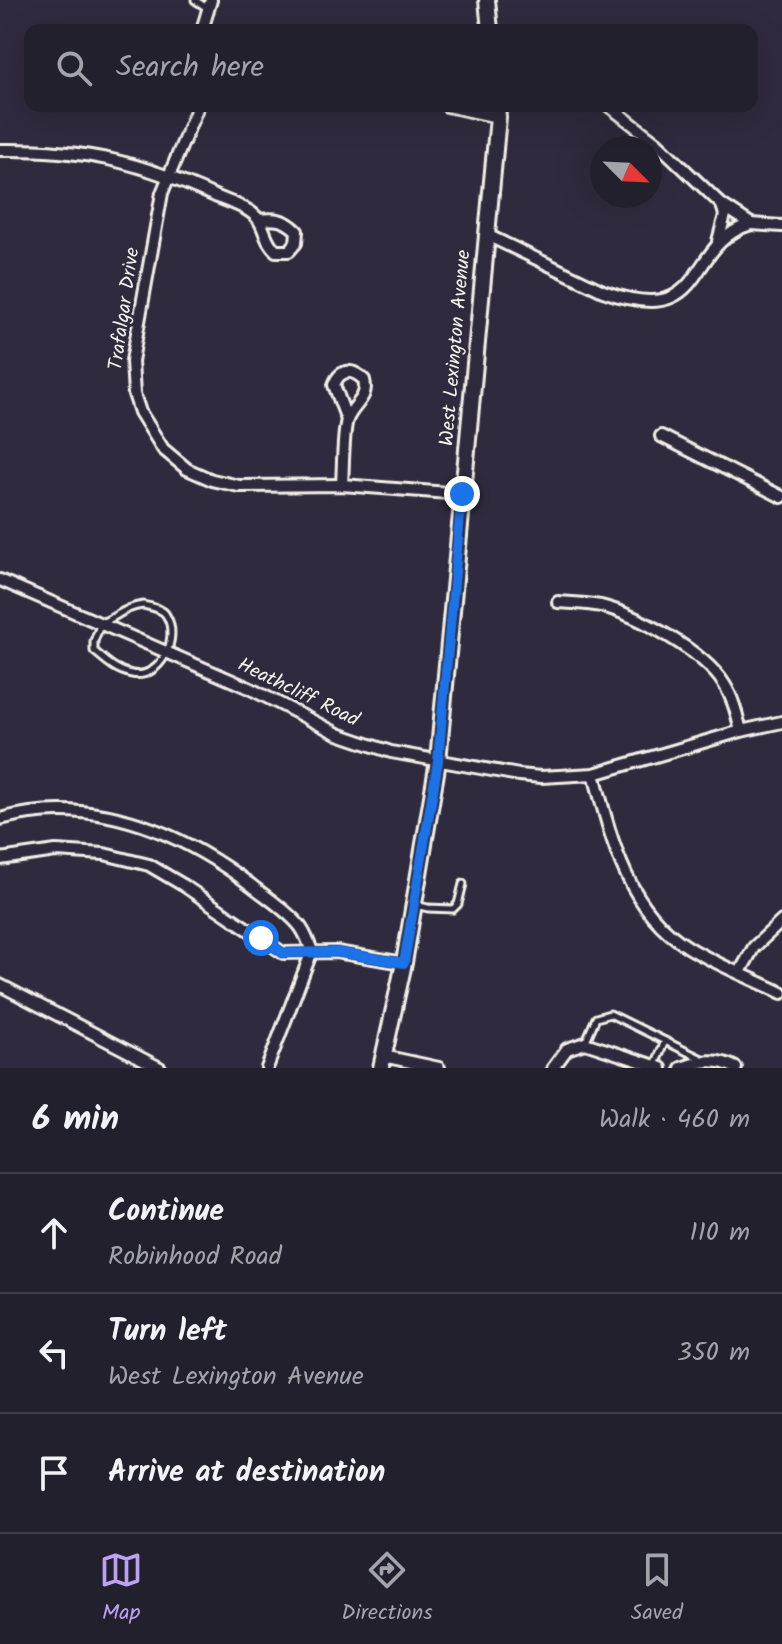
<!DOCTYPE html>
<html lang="en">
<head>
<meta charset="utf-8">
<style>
  :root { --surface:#23202e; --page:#2b2836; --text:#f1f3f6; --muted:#a3a3aa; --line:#403e4a; --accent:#bca0f2 }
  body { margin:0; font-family:Kalam,sans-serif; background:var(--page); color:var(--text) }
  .compass { position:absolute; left:590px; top:136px; width:72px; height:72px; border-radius:50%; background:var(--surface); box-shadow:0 8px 32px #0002; rotate:114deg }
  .stop { position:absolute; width:24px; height:24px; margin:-18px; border:6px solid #1a73e8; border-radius:50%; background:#fff }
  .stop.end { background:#1a73e8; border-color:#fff; box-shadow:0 2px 8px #0008 }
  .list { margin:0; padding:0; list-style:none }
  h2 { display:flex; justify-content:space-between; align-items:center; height:104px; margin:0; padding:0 32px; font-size:34px }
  h2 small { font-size:26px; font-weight:400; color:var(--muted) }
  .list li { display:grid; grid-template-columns:52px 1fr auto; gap:24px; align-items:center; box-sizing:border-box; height:120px; padding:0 32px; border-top:2px solid var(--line) }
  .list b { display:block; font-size:30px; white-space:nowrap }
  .list p { margin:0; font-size:26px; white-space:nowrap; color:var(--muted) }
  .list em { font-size:26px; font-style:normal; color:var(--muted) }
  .icon { flex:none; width:44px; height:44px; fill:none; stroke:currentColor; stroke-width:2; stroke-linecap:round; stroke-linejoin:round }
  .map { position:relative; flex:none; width:782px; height:1068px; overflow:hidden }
  .search { position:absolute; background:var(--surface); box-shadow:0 8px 32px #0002; left:24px; right:24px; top:24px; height:88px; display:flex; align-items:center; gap:20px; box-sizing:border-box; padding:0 28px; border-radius:16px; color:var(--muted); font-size:30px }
  .sheet { height:464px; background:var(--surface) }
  nav { display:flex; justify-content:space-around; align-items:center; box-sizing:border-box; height:112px; border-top:2px solid var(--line); background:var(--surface); font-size:22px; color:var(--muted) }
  nav a { display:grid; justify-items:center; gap:4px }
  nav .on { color:var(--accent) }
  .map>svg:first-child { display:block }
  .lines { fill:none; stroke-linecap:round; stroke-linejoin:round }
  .lane-casing { stroke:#f4f1e8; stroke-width:11 }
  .street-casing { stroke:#f4f1e8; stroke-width:16 }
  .secondary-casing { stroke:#f4f1e8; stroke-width:20 }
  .lane { stroke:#2f2a3d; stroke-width:5 }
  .street { stroke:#2f2a3d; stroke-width:10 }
  .secondary { stroke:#2f2a3d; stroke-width:14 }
  .route { stroke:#1a73e8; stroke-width:10 }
  .labels { text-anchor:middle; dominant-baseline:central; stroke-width:6; stroke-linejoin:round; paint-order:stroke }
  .street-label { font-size:20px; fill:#f4f1e8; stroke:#2f2a3d }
</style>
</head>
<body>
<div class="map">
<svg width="782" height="1068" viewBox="0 0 782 1068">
  <rect width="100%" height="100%" fill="#2f2a3d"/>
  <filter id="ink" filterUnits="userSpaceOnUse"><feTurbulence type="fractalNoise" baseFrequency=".0125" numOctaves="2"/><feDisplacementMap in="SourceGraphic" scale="16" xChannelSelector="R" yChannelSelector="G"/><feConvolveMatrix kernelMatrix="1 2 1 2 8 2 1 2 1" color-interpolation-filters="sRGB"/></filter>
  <g filter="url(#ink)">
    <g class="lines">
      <g class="lane-casing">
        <g id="lane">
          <polyline points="195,0 207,8"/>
          <path d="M143,605c8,2 19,3 23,10 15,23 -6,65 -34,59 -16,-3 -26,-13 -38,-23v-10l7,-18c16,-6 24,-16 42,-18z"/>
          <polyline points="415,905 428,908 453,909 458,904 463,884"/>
          <polyline points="665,1041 704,1060"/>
          <polyline points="585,1043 596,1018 610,1014 665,1041 655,1065"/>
        </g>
      </g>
      <g class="street-casing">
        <g id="street">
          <polyline points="202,30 211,0"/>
          <polyline points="198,106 162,193 132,361 134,394 140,412 163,449 187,469 212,480 239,486 342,485 462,494"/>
          <polyline points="447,106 498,117"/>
          <polyline points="609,106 657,143 722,205 751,224 782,226"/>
          <path d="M0,150c85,-1 137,11 215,46 13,6 34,11 43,23 8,11 6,21 18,32h13l7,-8 1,-12c-12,-12 -22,-13 -38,-11"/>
          <path d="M487,235l116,56c109,39 79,-46 148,-67"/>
          <polyline points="718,241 725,215 722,205"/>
          <polyline points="661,436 782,497"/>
          <path d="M342,485c1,-15 1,-53 5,-65 6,-16 22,-21 17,-40 -12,-12 -24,-11 -30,5l13,35"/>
          <polyline points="0,580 249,688 338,734 391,752 519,775 541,777 594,774 741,731 782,722"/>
          <path d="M558,602c14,1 29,1 43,4 37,9 103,46 123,78 9,14 13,31 17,47"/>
          <path d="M594,774c17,65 33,135 94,173 29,18 63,31 94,46"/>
          <path d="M0,819c93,-25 178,11 251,66 15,12 34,24 47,39 7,7 10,18 14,27"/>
          <polyline points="0,859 56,851 104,854 149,865 183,885 283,953 336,952 404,963"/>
          <polyline points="740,972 754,947 782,921"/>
          <polyline points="0,985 160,1068"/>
          <polyline points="383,1056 439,1068"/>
          <polyline points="267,1068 312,951"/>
          <polyline points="553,1068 567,1049 585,1043 661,1068"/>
          <path d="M681,1068c20,-7 35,-11 55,0"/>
        </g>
      </g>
      <g class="secondary-casing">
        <g id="secondary">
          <polyline points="487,0 490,30"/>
          <polyline points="381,1068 404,963 438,761 498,117 497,106"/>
        </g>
      </g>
      <use href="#lane" class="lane"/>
      <use href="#street" class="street"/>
      <use href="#secondary" class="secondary"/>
    </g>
  </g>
  <g class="lines" filter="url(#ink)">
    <polyline class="route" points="261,938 283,953 336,952 404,963 438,761 462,494"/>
  </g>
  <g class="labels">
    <g class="street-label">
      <text transform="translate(125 309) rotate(-82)">Trafalgar Drive</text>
      <text transform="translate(456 348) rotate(-85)">West Lexington Avenue</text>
      <text transform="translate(298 693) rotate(26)">Heathcliff Road</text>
    </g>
  </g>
</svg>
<svg class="compass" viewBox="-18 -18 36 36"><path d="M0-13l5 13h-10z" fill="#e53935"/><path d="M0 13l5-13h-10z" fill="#a3a3aa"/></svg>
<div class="stop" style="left:261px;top:938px"></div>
<div class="stop end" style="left:462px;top:494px"></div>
<div class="search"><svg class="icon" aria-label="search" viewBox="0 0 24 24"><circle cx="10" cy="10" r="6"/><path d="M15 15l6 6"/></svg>Search here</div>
</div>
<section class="sheet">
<h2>6 min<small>Walk · 460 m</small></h2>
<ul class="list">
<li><svg class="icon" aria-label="ahead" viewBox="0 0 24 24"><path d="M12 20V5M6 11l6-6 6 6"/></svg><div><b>Continue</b><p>Robinhood Road</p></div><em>110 m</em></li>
<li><svg class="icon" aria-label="left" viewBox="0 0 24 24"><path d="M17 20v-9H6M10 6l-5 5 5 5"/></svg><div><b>Turn left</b><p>West Lexington Avenue</p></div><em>350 m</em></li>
<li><svg class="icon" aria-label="arrive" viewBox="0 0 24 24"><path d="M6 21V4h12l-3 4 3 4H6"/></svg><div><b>Arrive at destination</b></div></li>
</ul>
</section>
<nav>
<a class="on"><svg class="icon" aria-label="map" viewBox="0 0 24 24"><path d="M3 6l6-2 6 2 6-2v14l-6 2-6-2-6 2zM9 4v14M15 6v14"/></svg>Map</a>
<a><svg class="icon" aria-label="directions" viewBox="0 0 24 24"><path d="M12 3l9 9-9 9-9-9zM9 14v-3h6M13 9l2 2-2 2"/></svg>Directions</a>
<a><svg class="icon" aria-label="saved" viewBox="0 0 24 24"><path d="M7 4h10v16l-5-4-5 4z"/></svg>Saved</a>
</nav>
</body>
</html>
